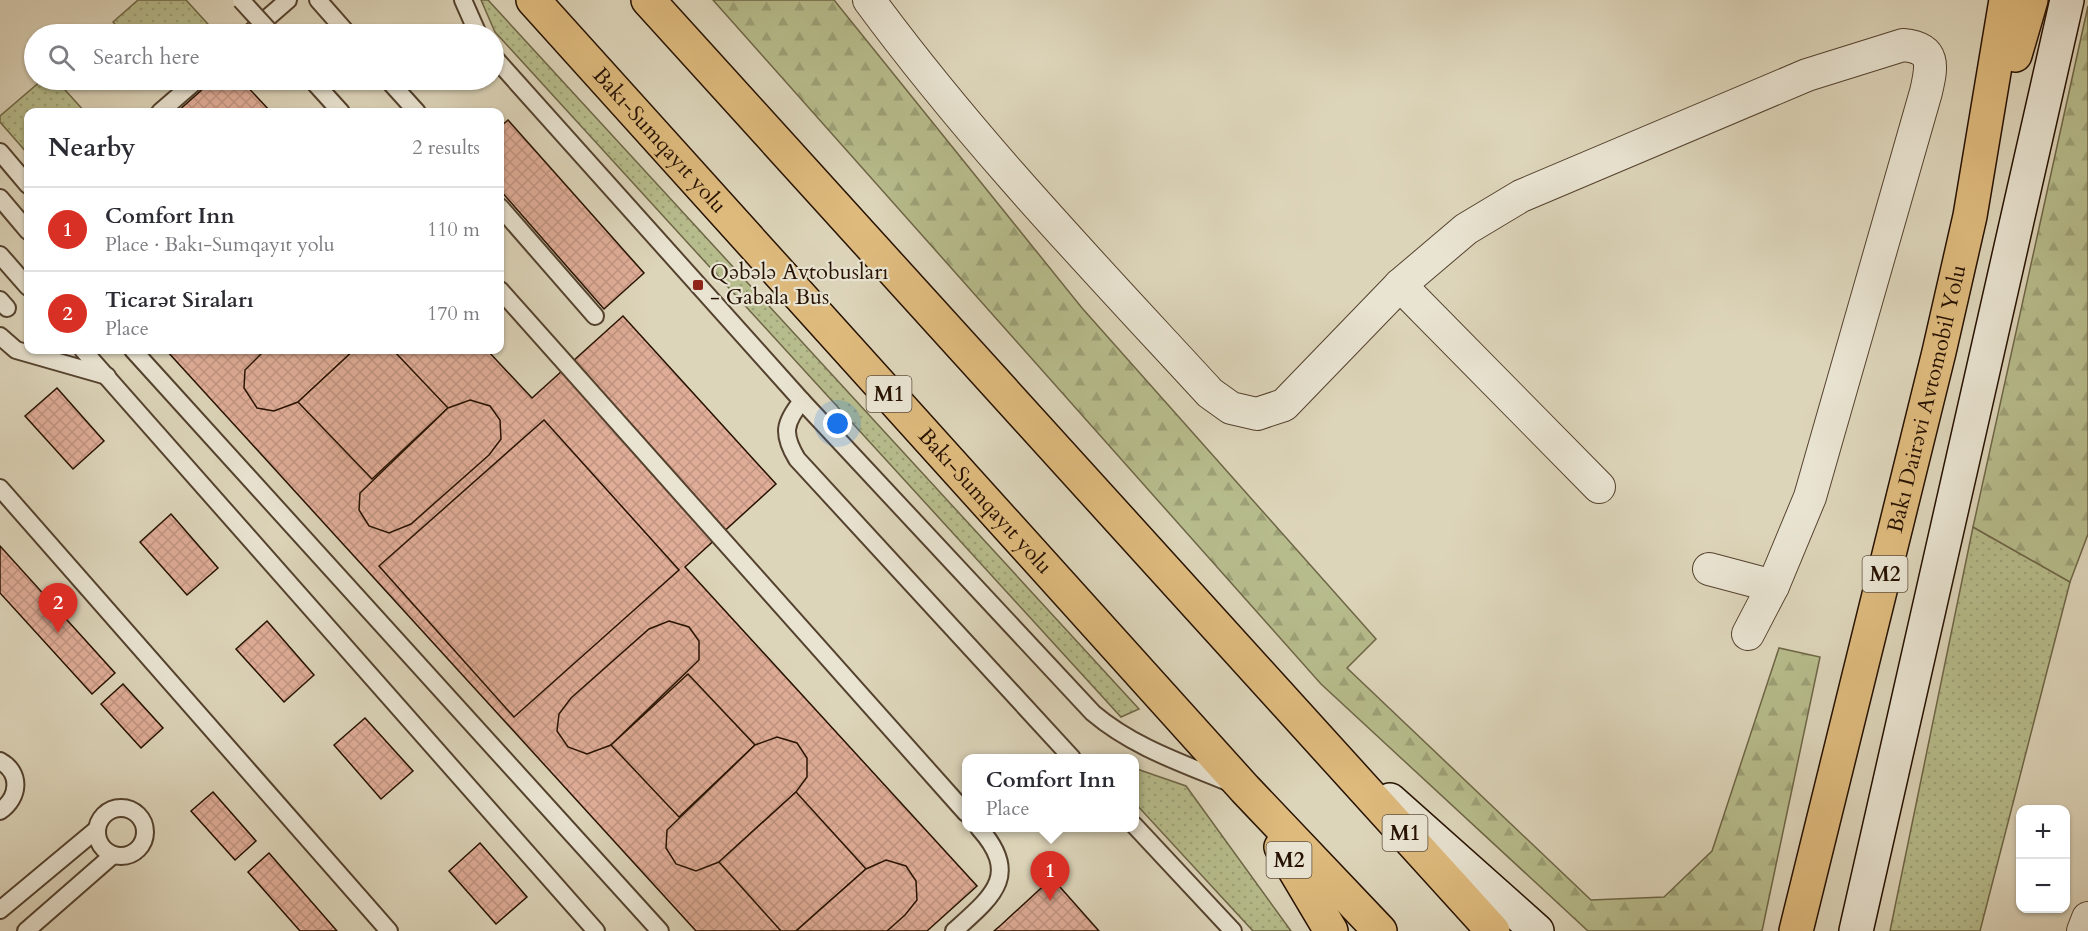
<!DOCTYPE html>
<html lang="en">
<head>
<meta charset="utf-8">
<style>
  :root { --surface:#fff; --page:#f7f7f7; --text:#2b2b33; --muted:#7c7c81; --line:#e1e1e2; --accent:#d93025 }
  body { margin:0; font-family:Cardo,serif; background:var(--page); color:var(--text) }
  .controls { position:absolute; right:18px; bottom:18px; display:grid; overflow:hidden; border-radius:12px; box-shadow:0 2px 4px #0004 }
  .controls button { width:54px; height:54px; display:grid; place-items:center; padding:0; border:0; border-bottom:2px solid var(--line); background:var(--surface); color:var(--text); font:30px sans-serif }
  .you { position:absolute; left:838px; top:424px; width:21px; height:21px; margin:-15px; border:4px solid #fff; border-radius:50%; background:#1a73e8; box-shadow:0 0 0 9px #1a73e833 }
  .badge { display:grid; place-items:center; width:39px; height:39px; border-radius:50%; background:var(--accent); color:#fff; font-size:20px; font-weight:700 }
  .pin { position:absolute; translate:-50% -50px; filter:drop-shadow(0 2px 3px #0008) }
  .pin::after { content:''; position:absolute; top:32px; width:21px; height:18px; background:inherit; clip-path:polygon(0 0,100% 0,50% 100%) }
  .popup { position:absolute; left:962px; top:754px; width:177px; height:78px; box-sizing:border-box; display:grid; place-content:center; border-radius:12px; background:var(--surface); filter:drop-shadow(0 2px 4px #0005); font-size:20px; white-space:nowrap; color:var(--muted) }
  .popup b { font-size:22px; color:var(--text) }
  .popup::after { content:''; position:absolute; left:50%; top:100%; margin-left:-12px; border:12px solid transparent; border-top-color:var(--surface) }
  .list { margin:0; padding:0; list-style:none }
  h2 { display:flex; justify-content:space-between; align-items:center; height:78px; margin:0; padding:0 24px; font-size:26px }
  h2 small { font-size:20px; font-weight:400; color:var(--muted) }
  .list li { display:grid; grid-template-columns:39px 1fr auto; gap:18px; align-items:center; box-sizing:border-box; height:84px; padding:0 24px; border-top:2px solid var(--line) }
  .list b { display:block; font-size:22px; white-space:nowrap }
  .list p { margin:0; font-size:20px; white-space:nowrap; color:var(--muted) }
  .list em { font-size:20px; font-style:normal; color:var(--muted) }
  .icon { flex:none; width:33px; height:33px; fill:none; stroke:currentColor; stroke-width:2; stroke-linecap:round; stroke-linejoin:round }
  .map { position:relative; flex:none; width:2088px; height:931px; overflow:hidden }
  .search { position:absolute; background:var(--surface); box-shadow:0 2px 4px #0004; left:24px; top:24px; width:480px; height:66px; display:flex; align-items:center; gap:15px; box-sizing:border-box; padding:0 21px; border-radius:33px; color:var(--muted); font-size:22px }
  .panel { position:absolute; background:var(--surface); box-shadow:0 2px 4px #0004; left:24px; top:108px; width:480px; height:246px; border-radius:12px }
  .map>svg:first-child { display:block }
  .grass { fill:url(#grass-dots); stroke:#6e6646; stroke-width:1.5 }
  .forest { fill:url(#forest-firs); stroke:#6e6646; stroke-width:1.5 }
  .building { fill:url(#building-cross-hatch); stroke:#261100; stroke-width:1.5 }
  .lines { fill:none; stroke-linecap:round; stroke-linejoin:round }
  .lane-casing { stroke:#54422e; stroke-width:20 }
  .street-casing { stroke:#54422e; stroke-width:34 }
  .secondary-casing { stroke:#261100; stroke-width:36 }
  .highway-casing { stroke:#261100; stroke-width:36 }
  .lane { stroke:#e9e4d2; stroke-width:16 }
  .street { stroke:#e9e4d2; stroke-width:32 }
  .secondary { stroke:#e9e4d2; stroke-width:33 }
  .highway { stroke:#deba7d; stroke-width:33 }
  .lane-bridge-casing { stroke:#54422e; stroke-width:20; stroke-linecap:butt }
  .lane-bridge { stroke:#e9e4d2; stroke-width:16 }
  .poi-dot { fill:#8f2418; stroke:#e9e4d2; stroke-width:2 }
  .labels { text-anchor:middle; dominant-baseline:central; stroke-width:4.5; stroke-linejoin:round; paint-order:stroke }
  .shield { fill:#e9e4d2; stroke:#60503f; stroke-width:1.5 }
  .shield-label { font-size:21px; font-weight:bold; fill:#261100 }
  .street-label { font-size:22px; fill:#261100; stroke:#e9e4d2 }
  .poi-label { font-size:22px; fill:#261100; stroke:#e9e4d2; text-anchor:start }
</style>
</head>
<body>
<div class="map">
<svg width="2088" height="931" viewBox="0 0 2088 931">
  <defs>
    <pattern id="grass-dots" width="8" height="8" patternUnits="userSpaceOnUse" patternTransform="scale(1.5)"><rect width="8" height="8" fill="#b7bc8c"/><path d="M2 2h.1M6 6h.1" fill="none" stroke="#9da177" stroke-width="1.8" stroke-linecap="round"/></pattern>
    <pattern id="forest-firs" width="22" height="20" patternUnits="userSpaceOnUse" patternTransform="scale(1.5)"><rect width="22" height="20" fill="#b7bc8c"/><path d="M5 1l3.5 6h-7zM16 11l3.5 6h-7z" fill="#9da177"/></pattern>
    <pattern id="building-cross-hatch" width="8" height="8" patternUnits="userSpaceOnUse" patternTransform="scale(1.5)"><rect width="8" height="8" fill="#e0ad98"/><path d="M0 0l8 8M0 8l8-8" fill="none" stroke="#c09481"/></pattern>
  </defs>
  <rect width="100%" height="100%" fill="#ddd5ba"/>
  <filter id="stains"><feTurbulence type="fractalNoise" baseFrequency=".00333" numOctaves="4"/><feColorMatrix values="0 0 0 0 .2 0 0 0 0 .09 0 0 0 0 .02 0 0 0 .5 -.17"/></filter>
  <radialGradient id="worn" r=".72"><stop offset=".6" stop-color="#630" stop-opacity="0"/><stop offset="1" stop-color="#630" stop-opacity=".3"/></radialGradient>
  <g class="grass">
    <polygon points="138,0 186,0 217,34 124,34 113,22"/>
    <polygon points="481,0 488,0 1139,709 1121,717 495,32"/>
    <polygon points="42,80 56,80 85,112 28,112 28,154 0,122 0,116"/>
    <polygon points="1973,527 2070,582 1980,931 1890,931"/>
    <polygon points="1134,768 1186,786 1291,931 1253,931 1134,802"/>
  </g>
  <g class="forest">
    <polygon points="713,0 834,0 1082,308 1376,639 1347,668 1591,900 1664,897 1712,851 1779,648 1820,657 1762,931 1588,931 1321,684"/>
    <polygon points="2088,6 2088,534 2070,582 1973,527"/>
  </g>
  <g class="building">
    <polygon points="213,80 241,80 271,112 177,112"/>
    <polygon points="508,120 644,273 604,309 500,190 500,127"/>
    <polygon points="623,316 776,484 685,567 977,886 927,931 696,931 166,350 487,350 532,398"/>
    <polygon points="265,350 354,350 298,402 274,411 257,408 244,388 245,370"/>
    <polygon points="354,350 393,350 448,408 372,479 298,402"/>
    <polygon points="57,388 104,441 73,469 25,416"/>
    <polygon points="470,400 490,406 500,420 501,439 489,455 411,524 389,533 369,526 359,510 360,493 448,408"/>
    <polygon points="544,420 679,570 514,717 379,566"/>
    <polygon points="171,514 218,568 187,595 140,542"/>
    <polygon points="0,546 115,673 92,694 0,593"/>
    <polygon points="267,621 314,675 284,702 236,649"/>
    <polygon points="669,621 689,627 699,641 699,660 611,745 587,754 568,747 557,731 559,714 571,698 649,629"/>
    <polygon points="688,674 755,745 679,817 611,745"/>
    <polygon points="123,684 163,728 141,748 101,704"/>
    <polygon points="365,718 413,771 381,799 334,745"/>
    <polygon points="777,737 797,743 807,758 807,777 796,792 719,862 696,871 676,864 666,848 667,830 755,745"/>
    <polygon points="213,792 256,841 235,860 191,811"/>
    <polygon points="796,792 866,869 796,931 781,931 719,862"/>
    <polygon points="480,843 527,897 496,924 449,871"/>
    <polygon points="269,853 337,931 300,931 248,872"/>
    <polygon points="886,860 906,866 916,881 917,900 905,915 887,931 796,931 866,869"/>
    <polygon points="1052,878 1099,931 994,931 1001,925"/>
  </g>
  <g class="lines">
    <g class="lane-casing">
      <g id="lane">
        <polyline points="318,0 348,34"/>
        <polyline points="463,0 478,34"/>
        <polyline points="249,34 288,0"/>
        <path d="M494,57l308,344 291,312c40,34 89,50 137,70"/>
        <polyline points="312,80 341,112"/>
        <polyline points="388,80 417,112"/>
        <polyline points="160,112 197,80"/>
        <polyline points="0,152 28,185"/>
        <polyline points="0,198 28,231"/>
        <polyline points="500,207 595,316"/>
        <polyline points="0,255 28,287"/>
        <polyline points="500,290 966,813"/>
        <polyline points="0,300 7,308"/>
        <polyline points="0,336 16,350 107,376"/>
        <polyline points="83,350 596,931"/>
        <polyline points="133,350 660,931"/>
        <path d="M802,401c-18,22 -20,33 -5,58l275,299"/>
        <polyline points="0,488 389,931"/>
        <path d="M0,761c22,12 19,37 0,50"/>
        <circle cx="121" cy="832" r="24"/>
        <polyline points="1134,825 1233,931"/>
        <polyline points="0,910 96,830"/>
        <polyline points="26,931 113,855"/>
        <path d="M954,931c39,-35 67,-56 25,-103"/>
      </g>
    </g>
    <g class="street-casing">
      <g id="street">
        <path d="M869,0c103,140 224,266 341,393l21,15 26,6 27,-9 116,-120 66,-56 55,-33 286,-121 96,-30c33,3 29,21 23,47l-116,405 -37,89 -25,48"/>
        <polyline points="1400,285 1599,487"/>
        <polyline points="1709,569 1773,586"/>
        <polyline points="2083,931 2088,918"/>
      </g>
    </g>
    <g class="secondary-casing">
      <g id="secondary">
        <polyline points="1390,800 1537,931"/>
        <polyline points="1856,931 2067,0"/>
      </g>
    </g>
    <g class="highway-casing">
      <g id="highway">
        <path id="s1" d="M533,0l712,789 135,142"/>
        <polyline points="648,0 1493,931"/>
        <polyline points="2015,55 2031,0"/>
        <polyline points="1281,847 1331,931"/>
        <path id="s2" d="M1796,931l143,-579 31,-136 36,-216"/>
      </g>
    </g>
    <use href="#lane" class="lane"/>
    <use href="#street" class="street"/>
    <use href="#secondary" class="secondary"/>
    <use href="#highway" class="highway"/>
    <g class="lane-bridge-casing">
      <polyline id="lane-bridge" points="241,0 272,34"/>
    </g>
    <use href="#lane-bridge" class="lane-bridge"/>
  </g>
  <rect class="poi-dot" x="692" y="279" width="12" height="12" rx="3"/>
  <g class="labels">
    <g class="shield">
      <rect x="866.5" y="376" width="45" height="36" rx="4.5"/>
      <rect x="1862.5" y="556" width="45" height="36" rx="4.5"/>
      <rect x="1382.5" y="815" width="45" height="36" rx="4.5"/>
      <rect x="1266.5" y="842" width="45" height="36" rx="4.5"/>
    </g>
    <g class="shield-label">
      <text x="889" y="394">M1</text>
      <text x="1885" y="574">M2</text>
      <text x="1405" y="833">M1</text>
      <text x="1289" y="860">M2</text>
    </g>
    <g class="street-label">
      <text stroke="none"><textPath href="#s1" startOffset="189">Bakı-Sumqayıt yolu</textPath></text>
      <text stroke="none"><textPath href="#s2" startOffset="548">Bakı Dairəvi Avtomobil Yolu</textPath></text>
      <text stroke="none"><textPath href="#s1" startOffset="675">Bakı-Sumqayıt yolu</textPath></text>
    </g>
    <g class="poi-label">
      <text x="710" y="272">Qəbələ Avtobusları<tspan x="710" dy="25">- Gabala Bus</tspan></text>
    </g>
  </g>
  <rect width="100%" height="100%" filter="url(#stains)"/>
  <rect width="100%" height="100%" fill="url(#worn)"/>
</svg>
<div class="controls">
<button>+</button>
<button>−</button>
</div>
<div class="you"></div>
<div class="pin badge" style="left:1050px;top:901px">1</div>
<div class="popup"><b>Comfort Inn</b>Place</div>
<div class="pin badge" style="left:58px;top:633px">2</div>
<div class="search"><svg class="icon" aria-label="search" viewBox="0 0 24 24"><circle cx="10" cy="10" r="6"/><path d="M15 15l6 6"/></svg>Search here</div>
<section class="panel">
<h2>Nearby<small>2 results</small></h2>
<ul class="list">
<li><span class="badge">1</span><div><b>Comfort Inn</b><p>Place · Bakı-Sumqayıt yolu</p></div><em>110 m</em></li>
<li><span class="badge">2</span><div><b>Ticarət Siraları</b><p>Place</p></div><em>170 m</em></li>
</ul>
</section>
</div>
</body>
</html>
